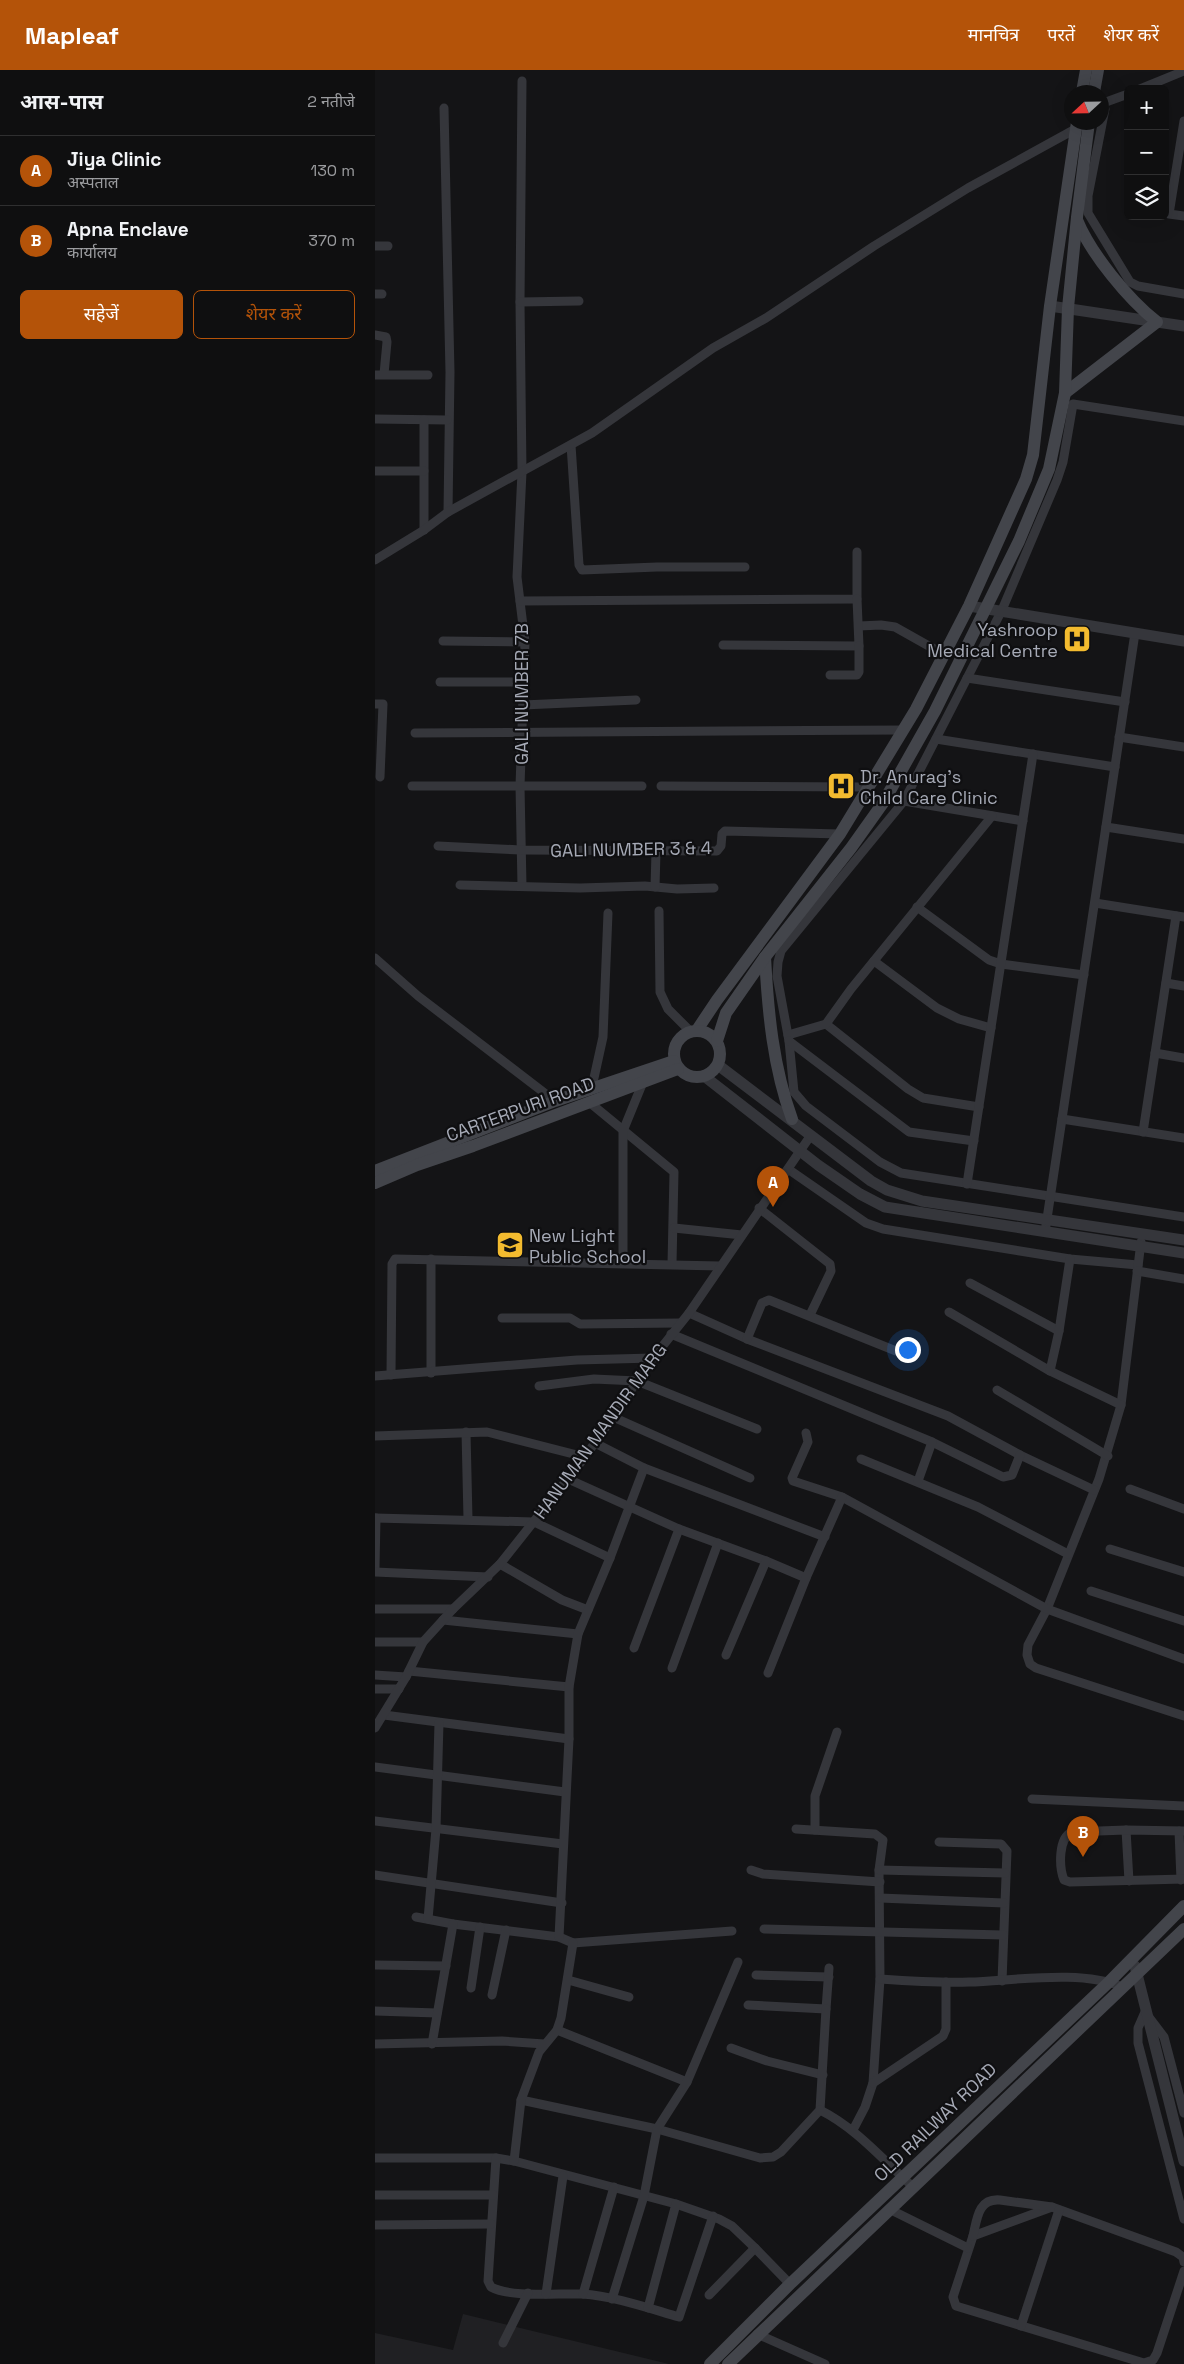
<!DOCTYPE html>
<html lang="hi">
<head>
<meta charset="utf-8">
<style>
  :root { --surface:#0f0f10; --page:#1d1d1e; --text:#f1f3f6; --muted:#9b9c9f; --line:#2f2f30; --accent:#b45309 }
  body { margin:0; font-family:"Space Grotesk","Noto Sans Devanagari",sans-serif; background:var(--page); color:var(--text) }
  .controls { position:absolute; right:15px; top:15px; display:grid; overflow:hidden; border-radius:8px; box-shadow:0 5px 20px #0002 }
  .controls button { width:45px; height:45px; display:grid; place-items:center; padding:0; border:0; border-bottom:1px solid var(--line); background:var(--surface); color:var(--text); font:25px sans-serif }
  .compass { position:absolute; left:689px; top:15px; width:45px; height:45px; border-radius:50%; background:var(--surface); box-shadow:0 5px 20px #0002; rotate:248deg }
  .you { position:absolute; left:532px; top:1279px; width:18px; height:18px; margin:-12px; border:4px solid #fff; border-radius:50%; background:#1a73e8; box-shadow:0 0 0 8px #1a73e833 }
  .badge { display:grid; place-items:center; width:32px; height:32px; border-radius:50%; background:var(--accent); color:#fff; font-size:16px; font-weight:700 }
  .pin { position:absolute; translate:-50% -41px; filter:drop-shadow(0 1px 2px #0008) }
  .pin::after { content:''; position:absolute; top:26px; width:18px; height:15px; background:inherit; clip-path:polygon(0 0,100% 0,50% 100%) }
  .list { margin:0; padding:0; list-style:none }
  h2 { display:flex; justify-content:space-between; align-items:center; height:65px; margin:0; padding:0 20px; font-size:21px }
  h2 small { font-size:16px; font-weight:400; color:var(--muted) }
  .list li { display:grid; grid-template-columns:32px 1fr auto; gap:15px; align-items:center; box-sizing:border-box; height:70px; padding:0 20px; border-top:1px solid var(--line) }
  .list b { display:block; font-size:19px; white-space:nowrap }
  .list p { margin:0; font-size:16px; white-space:nowrap; color:var(--muted) }
  .list em { font-size:16px; font-style:normal; color:var(--muted) }
  .actions { display:flex; gap:10px; padding:15px 20px }
  .actions a { flex:1; padding:11px 0; border:1px solid var(--accent); border-radius:8px; text-align:center; font-size:18px; color:var(--accent) }
  .actions .main { background:var(--accent); color:#fff }
  .icon { flex:none; width:28px; height:28px; fill:none; stroke:currentColor; stroke-width:2; stroke-linecap:round; stroke-linejoin:round }
  .map { position:relative; flex:none; width:809px; height:2294px; overflow:hidden }
  header { display:flex; align-items:center; gap:30px; box-sizing:border-box; height:70px; padding:0 25px; background:var(--accent); color:#fff }
  header strong { font-size:24px }
  nav { display:flex; gap:28px; margin-inline-start:auto; font-size:18px }
  main { display:flex }
  aside { flex:1; background:var(--surface) }
  .map>svg:first-child { display:block }
  .built { fill:#202023 }
  .lines { fill:none; stroke-linecap:round; stroke-linejoin:round }
  .minor { stroke:#35363b; stroke-width:9 }
  .tertiary { stroke:#35363b; stroke-width:11 }
  .secondary { stroke:#43454b; stroke-width:12 }
  .labels { text-anchor:middle; dominant-baseline:central; stroke-width:4.5; stroke-linejoin:round; paint-order:stroke }
  .poi-label { font-size:18px; fill:#a6aab6; stroke:#0f0f11; text-anchor:start }
  .street-label { font-size:18px; fill:#a6aab6; stroke:#0f0f11 }
</style>
</head>
<body>
<header>
<strong>Mapleaf</strong>
<nav><a>मानचित्र</a><a>परतें</a><a>शेयर करें</a></nav>
</header>
<main>
<aside>
<h2>आस-पास<small>2 नतीजे</small></h2>
<ul class="list">
<li><span class="badge">A</span><div><b>Jiya Clinic</b><p>अस्पताल</p></div><em>130 m</em></li>
<li><span class="badge">B</span><div><b>Apna Enclave</b><p>कार्यालय</p></div><em>370 m</em></li>
</ul>
<div class="actions"><a class="main">सहेजें</a><a>शेयर करें</a></div>
</aside>
<div class="map">
<svg width="809" height="2294" viewBox="0 0 809 2294">
  <rect width="100%" height="100%" fill="#141416"/>
  <polygon class="built" points="88,2244 294,2294 0,2294 0,2263 78,2280"/>
  <g class="lines">
    <g class="minor">
      <polyline points="147,11 145,232 147,402 142,507 150,572 145,716 147,816"/>
      <polyline points="765,19 809,1"/>
      <polyline points="726,32 731,32 753,24"/>
      <polyline points="69,38 75,302 73,442"/>
      <polyline points="730,39 713,126 713,143 755,212 763,216 809,224"/>
      <polyline points="809,51 794,144 809,146"/>
      <polyline points="0,176 13,176"/>
      <polyline points="0,224 7,224"/>
      <polyline points="145,232 204,231"/>
      <polyline points="0,265 11,267 12,272 9,304"/>
      <polyline points="0,305 53,305"/>
      <polyline points="0,349 72,350"/>
      <polyline points="49,350 49,460"/>
      <polyline points="809,351 698,334 688,392 682,410 627,540 529,731 406,881 403,892 402,906 414,971 419,1022 431,1036 505,1092 526,1103 809,1147"/>
      <polyline points="196,375 204,495 207,500 282,497 370,497"/>
      <polyline points="0,401 49,401"/>
      <polyline points="0,490 49,460 73,442 217,363 338,278 391,248 499,176 593,118 704,57"/>
      <polyline points="145,531 482,529 482,482"/>
      <polyline points="484,556 506,555 520,557 568,584"/>
      <polyline points="68,571 150,572"/>
      <polyline points="348,575 484,576 482,529"/>
      <polyline points="455,605 482,605 484,602 484,576"/>
      <polyline points="592,608 750,632"/>
      <polyline points="65,612 149,612"/>
      <polyline points="0,634 8,634 5,707"/>
      <polyline points="148,635 261,630"/>
      <polyline points="40,663 527,660"/>
      <polyline points="744,667 809,677"/>
      <polyline points="561,669 740,697"/>
      <polyline points="37,716 267,716"/>
      <polyline points="286,716 493,717"/>
      <polyline points="529,731 648,751"/>
      <polyline points="731,757 809,769"/>
      <polyline points="63,776 146,780 342,781 346,776 347,764 350,761 465,764"/>
      <polyline points="85,815 205,818 270,816 302,819 339,818"/>
      <polyline points="280,817 281,782"/>
      <polyline points="720,833 809,847"/>
      <polyline points="542,837 614,890 626,894 709,905"/>
      <polyline points="284,841 285,922 293,939 315,961"/>
      <polyline points="0,888 43,926 180,1031"/>
      <polyline points="499,891 562,938 584,949 616,958"/>
      <polyline points="791,913 809,916"/>
      <polyline points="451,954 533,1019 548,1028 604,1037"/>
      <polyline points="413,965 451,954 476,919 617,746"/>
      <polyline points="414,971 534,1062 599,1071"/>
      <polyline points="780,983 809,988"/>
      <polyline points="217,1017 228,967 233,843"/>
      <polyline points="214,1032 299,1102 297,1194"/>
      <polyline points="687,1049 809,1068"/>
      <polyline points="768,1062 801,846"/>
      <polyline points="413,1099 491,1153 508,1159 695,1189 763,1195"/>
      <polyline points="592,1114 658,684"/>
      <polyline points="384,1138 455,1194 456,1201 435,1245"/>
      <polyline points="299,1158 367,1165"/>
      <polyline points="670,1162 760,563"/>
      <polyline points="766,1172 746,1335 724,1409 672,1539 653,1575 652,1585 655,1594 661,1598 809,1646"/>
      <polyline points="56,1189 56,1303"/>
      <polyline points="248,1193 248,1061 268,1012"/>
      <polyline points="762,1201 809,1209"/>
      <polyline points="595,1213 684,1261"/>
      <polyline points="574,1242 675,1301 746,1335"/>
      <polyline points="314,1243 372,1269 573,1346 645,1385 719,1420"/>
      <polyline points="127,1248 195,1248 205,1254 305,1253"/>
      <polyline points="296,1264 557,1372 628,1407 637,1405 645,1385"/>
      <polyline points="372,1269 387,1233 394,1230 521,1281"/>
      <polyline points="675,1301 684,1261 695,1189"/>
      <polyline points="16,1305 17,1194 20,1189 345,1196"/>
      <polyline points="0,1306 202,1290 278,1288"/>
      <polyline points="164,1316 219,1309 262,1311 382,1359"/>
      <polyline points="622,1320 733,1386"/>
      <polyline points="238,1347 375,1408"/>
      <polyline points="91,1362 93,1449"/>
      <polyline points="431,1363 433,1372 417,1408 418,1411 467,1427 672,1539 809,1589"/>
      <polyline points="0,1366 112,1362 210,1387"/>
      <polyline points="220,1373 269,1398 450,1467"/>
      <polyline points="486,1389 603,1437 693,1484"/>
      <polyline points="193,1409 304,1459 391,1491 431,1508"/>
      <polyline points="543,1411 557,1372"/>
      <polyline points="755,1419 809,1439"/>
      <polyline points="0,1448 159,1452 235,1488"/>
      <polyline points="735,1479 809,1502"/>
      <polyline points="125,1494 187,1530 213,1540"/>
      <polyline points="0,1498 1,1448"/>
      <polyline points="0,1502 113,1507"/>
      <polyline points="716,1521 809,1551"/>
      <polyline points="0,1539 78,1539"/>
      <polyline points="68,1550 203,1564"/>
      <polyline points="0,1572 48,1572"/>
      <polyline points="259,1578 304,1459"/>
      <polyline points="351,1585 391,1491"/>
      <polyline points="297,1598 343,1473"/>
      <polyline points="34,1601 194,1617"/>
      <polyline points="393,1603 431,1508 467,1427"/>
      <polyline points="0,1605 31,1607"/>
      <polyline points="0,1619 24,1619"/>
      <polyline points="9,1645 194,1669"/>
      <polyline points="0,1658 31,1607 48,1572 78,1539 125,1494 210,1387 278,1288 314,1243 436,1065"/>
      <polyline points="0,1697 190,1722"/>
      <polyline points="657,1729 809,1736"/>
      <polyline points="0,1751 188,1774"/>
      <polyline points="421,1759 500,1764 508,1770 504,1800 505,1909 498,2013 490,2037 478,2060"/>
      <polyline points="440,1760 440,1726 462,1662"/>
      <polyline points="751,1760 754,1811"/>
      <polyline points="804,1761 806,1810"/>
      <path d="M809,1761l-58,-1 -54,2c-14,6 -13,35 -8,48l6,2 114,-3"/>
      <polyline points="564,1772 626,1774 632,1781 627,1911"/>
      <polyline points="376,1800 388,1804 505,1812"/>
      <polyline points="504,1800 630,1803"/>
      <polyline points="0,1805 187,1833"/>
      <polyline points="505,1828 629,1833"/>
      <polyline points="41,1847 78,1854 184,1867 198,1873 357,1861"/>
      <polyline points="53,1849 61,1759 64,1653"/>
      <polyline points="389,1859 628,1865"/>
      <polyline points="184,1867 194,1669 194,1617 203,1564 235,1488 269,1398"/>
      <polyline points="0,1895 71,1896"/>
      <polyline points="381,1905 454,1907"/>
      <path d="M505,1909c29,2 59,4 89,3 43,-1 113,-13 153,5"/>
      <polyline points="193,1910 254,1927"/>
      <polyline points="96,1918 105,1857"/>
      <polyline points="117,1925 131,1860"/>
      <polyline points="373,1935 451,1939 454,1898"/>
      <polyline points="0,1941 62,1943"/>
      <polyline points="182,1960 312,2012"/>
      <polyline points="0,1974 127,1971 169,1974"/>
      <polyline points="57,1974 78,1854"/>
      <polyline points="356,1978 392,1991 448,2005"/>
      <polyline points="498,2013 568,1966 571,1959 571,1912"/>
      <polyline points="146,2030 282,2059 385,2088 398,2087 406,2082 445,2040 451,1939"/>
      <path d="M445,2040c36,18 62,49 92,76"/>
      <polyline points="809,2043 789,1967 770,1942 763,1958 763,1973 809,2149"/>
      <polyline points="0,2088 121,2088 139,2091 301,2134 344,2149 357,2156 380,2178 415,2214"/>
      <path d="M121,2088l-8,123 3,6c20,11 67,6 91,7 32,2 66,14 97,23l34,-101"/>
      <polyline points="139,2091 146,2030 164,1982 182,1960 186,1948 198,1873"/>
      <polyline points="0,2125 118,2125"/>
      <polyline points="677,2137 598,2166 578,2227 581,2236 769,2293 778,2290 782,2283 809,2201"/>
      <polyline points="514,2139 593,2178"/>
      <polyline points="0,2155 116,2154"/>
      <path d="M598,2166c4,-17 5,-38 27,-36l52,7 124,45 7,5 1,5"/>
      <polyline points="171,2224 188,2106"/>
      <polyline points="208,2224 239,2117"/>
      <polyline points="334,2225 380,2178"/>
      <polyline points="237,2229 269,2126 282,2059 312,2012 363,1892"/>
      <polyline points="273,2238 301,2134"/>
      <polyline points="646,2256 684,2140"/>
      <polyline points="382,2264 450,2294"/>
      <polyline points="128,2273 153,2223"/>
    </g>
    <g class="tertiary">
      <polyline points="675,236 809,256"/>
      <polyline points="594,536 809,571"/>
      <polyline points="343,995 496,1111 512,1120 547,1131 809,1170"/>
      <polyline points="329,1006 443,1095 485,1124 510,1137 809,1183"/>
      <polyline points="760,1896 809,2091"/>
    </g>
    <g class="secondary">
      <polyline points="707,22 711,0"/>
      <polyline points="719,22 723,0"/>
      <path d="M690,323l92,-71c-29,-23 -66,-68 -80,-102"/>
      <path d="M390,887c3,55 8,110 27,162"/>
      <polyline points="322,960 342,930 465,764 541,639 594,536 651,409 658,385 675,236 702,52"/>
      <circle cx="322" cy="984" r="23"/>
      <polyline points="342,971 351,943 390,887 476,778 508,733 560,641 644,471 674,399 690,323 693,238 702,147 714,52"/>
      <polyline points="0,1101 180,1031 299,991"/>
      <polyline points="0,1113 42,1095 98,1076 303,999"/>
      <polyline points="335,2294 415,2214 734,1912 809,1836"/>
      <polyline points="353,2294 809,1859"/>
    </g>
  </g>
  <defs>
    <g id="hospital-square" transform="scale(1.4375)"><rect x="-9" y="-9" width="18" height="18" rx="4" fill="#f3bb2f" stroke="#0f0f11"/><path d="M-5-5h3v3.5h4V-5h3V5h-3V1.5h-4V5h-3Z" fill="#111"/></g>
    <g id="school-square" transform="scale(1.4375)"><rect x="-9" y="-9" width="18" height="18" rx="4" fill="#f3bb2f" stroke="#0f0f11"/><path d="M0-5L7-2L0 1L-7-2ZM-4 1L0 2.5L4 1V4Q0 6-4 4Z" fill="#111"/></g>
  </defs>
  <g fill-rule="evenodd">
    <use href="#hospital-square" x="702" y="569"/>
    <use href="#hospital-square" x="466" y="716"/>
    <use href="#school-square" x="135" y="1175"/>
  </g>
  <g class="labels">
    <g class="poi-label">
      <text x="683" y="559" text-anchor="end">Yashroop<tspan x="683" dy="21">Medical Centre</tspan></text>
      <text x="485" y="706">Dr. Anurag's<tspan x="485" dy="21">Child Care Clinic</tspan></text>
      <text x="154" y="1165">New Light<tspan x="154" dy="21">Public School</tspan></text>
    </g>
    <g class="street-label">
      <text transform="translate(146 624) rotate(-90)">GALI NUMBER 7B</text>
      <text transform="translate(256 779) rotate(-1)">GALI NUMBER 3 &amp; 4</text>
      <text transform="translate(145 1039) rotate(-20)">CARTERPURI ROAD</text>
      <text transform="translate(225 1361) rotate(-54)">HANUMAN MANDIR MARG</text>
      <text transform="translate(560 2052) rotate(-44)">OLD RAILWAY ROAD</text>
    </g>
  </g>
</svg>
<div class="controls">
<button>+</button>
<button>−</button>
<button><svg class="icon" aria-label="layers" viewBox="0 0 24 24"><path d="M12 4l9 5-9 5-9-5zM3 14l9 5 9-5"/></svg></button>
</div>
<svg class="compass" viewBox="-18 -18 36 36"><path d="M0-13l5 13h-10z" fill="#e53935"/><path d="M0 13l5-13h-10z" fill="#9b9c9f"/></svg>
<div class="you"></div>
<div class="pin badge" style="left:398px;top:1137px">A</div>
<div class="pin badge" style="left:708px;top:1787px">B</div>
</div>
</main>
</body>
</html>
